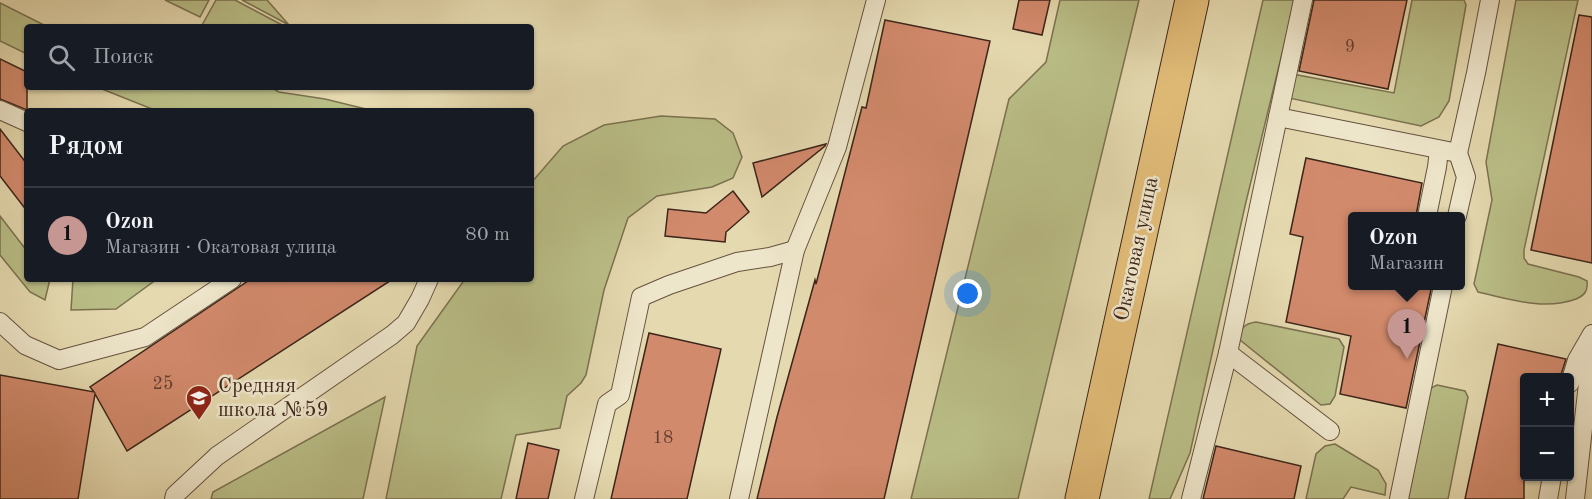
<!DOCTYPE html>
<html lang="ru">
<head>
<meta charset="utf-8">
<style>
  :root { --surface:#171b24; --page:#242831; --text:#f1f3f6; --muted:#9ea1a6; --line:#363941; --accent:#c59692 }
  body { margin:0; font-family:"Old Standard TT",serif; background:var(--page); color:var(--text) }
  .controls { position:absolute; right:18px; bottom:18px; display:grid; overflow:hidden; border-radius:6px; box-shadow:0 2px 4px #0004 }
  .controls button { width:54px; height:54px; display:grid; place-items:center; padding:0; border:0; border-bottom:2px solid var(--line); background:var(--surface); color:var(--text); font:30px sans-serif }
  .you { position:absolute; left:968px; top:294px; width:21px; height:21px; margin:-15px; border:4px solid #fff; border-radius:50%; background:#1a73e8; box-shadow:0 0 0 9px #1a73e833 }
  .badge { display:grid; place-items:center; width:39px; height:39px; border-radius:50%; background:var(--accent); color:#111; font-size:20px; font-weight:700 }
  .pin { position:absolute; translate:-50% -50px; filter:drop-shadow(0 2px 3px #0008) }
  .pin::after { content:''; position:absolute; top:32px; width:21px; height:18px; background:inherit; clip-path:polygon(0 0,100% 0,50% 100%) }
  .popup { position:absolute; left:1348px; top:212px; width:117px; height:78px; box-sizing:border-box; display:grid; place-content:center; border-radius:6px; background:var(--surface); filter:drop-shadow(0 2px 4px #0005); font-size:20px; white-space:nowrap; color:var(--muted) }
  .popup b { font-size:22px; color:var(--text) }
  .popup::after { content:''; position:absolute; left:50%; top:100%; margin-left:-12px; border:12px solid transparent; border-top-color:var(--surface) }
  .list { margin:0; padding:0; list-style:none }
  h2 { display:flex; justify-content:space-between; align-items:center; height:78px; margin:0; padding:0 24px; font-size:26px }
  h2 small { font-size:20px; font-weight:400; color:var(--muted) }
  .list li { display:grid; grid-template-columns:39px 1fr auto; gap:18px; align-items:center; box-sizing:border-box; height:96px; padding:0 24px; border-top:2px solid var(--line) }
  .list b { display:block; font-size:22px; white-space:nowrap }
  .list p { margin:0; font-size:20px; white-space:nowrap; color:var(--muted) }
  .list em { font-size:20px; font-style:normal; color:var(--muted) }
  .icon { flex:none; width:33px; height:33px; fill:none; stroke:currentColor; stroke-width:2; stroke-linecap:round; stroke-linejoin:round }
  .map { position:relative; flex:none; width:1592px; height:499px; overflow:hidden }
  .search { position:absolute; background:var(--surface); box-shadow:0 2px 4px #0004; left:24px; top:24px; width:510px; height:66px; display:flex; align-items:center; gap:15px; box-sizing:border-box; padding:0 21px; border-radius:6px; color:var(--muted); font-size:22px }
  .panel { position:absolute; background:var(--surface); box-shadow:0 2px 4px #0004; left:24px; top:108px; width:510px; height:174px; border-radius:6px }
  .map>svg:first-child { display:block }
  .green { fill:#babe87; stroke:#7b7250; stroke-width:1.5 }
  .building { fill:#d28a6c; stroke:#3c251a; stroke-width:1.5 }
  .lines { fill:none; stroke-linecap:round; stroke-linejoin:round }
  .service-casing { stroke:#66523f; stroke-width:20 }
  .primary-casing { stroke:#3c251a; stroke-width:35 }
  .service { stroke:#eee6cb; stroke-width:18 }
  .primary { stroke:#e2bc78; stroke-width:33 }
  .labels { text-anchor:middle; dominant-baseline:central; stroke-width:5; stroke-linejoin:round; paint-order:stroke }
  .number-label { font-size:18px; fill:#623e2e }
  .street-label { font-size:21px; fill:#3c251a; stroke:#eee6cb }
  .poi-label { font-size:21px; fill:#3c251a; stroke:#eee6cb; text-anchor:start }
</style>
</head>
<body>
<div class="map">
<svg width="1592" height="499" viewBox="0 0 1592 499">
  <rect width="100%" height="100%" fill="#e5d9af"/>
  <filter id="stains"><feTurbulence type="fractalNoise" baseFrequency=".00333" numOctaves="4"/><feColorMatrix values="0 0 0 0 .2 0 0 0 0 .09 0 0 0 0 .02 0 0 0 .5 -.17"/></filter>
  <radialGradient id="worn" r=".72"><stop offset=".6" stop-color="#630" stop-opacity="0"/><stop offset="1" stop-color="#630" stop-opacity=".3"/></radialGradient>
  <g class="green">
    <polygon points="165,0 209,0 200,17"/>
    <polygon points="216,0 235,0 286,27 201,27"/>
    <polygon points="242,0 267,0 289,25"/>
    <polygon points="1060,0 1139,0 1018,499 911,499 1009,99 1046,62"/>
    <polygon points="1263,0 1295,0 1245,206 1190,453 1170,499 1149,499"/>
    <polygon points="1412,0 1464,0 1466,5 1449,101 1439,117 1421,126 1289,98 1292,74 1394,93"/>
    <path d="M1516,0h62l-54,250v8l4,6 51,13 8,4c1,10 -2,14 -11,18 -32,12 -66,0 -98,-7l-4,-8 18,-84 -6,-38z"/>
    <polygon points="0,3 48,27 27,27 27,54 0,41"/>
    <polygon points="97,87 171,87 175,89 176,87 270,87 279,92 325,99 374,111 157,111"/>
    <polygon points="661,116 715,119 733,133 742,157 733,178 712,187 657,196 628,218 604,290 586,375 581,383 567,396 560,428 516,435 501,499 386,499 417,346 465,279 531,279 531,183 563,146 604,125"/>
    <polygon points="0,216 27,251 27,279 50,279 45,300 30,292 0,255"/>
    <polygon points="73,279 157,279 116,309 71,310"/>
    <path d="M1256,322l83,17 5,8 -9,49 -5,8 -9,1 -81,-65c1,-12 3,-16 16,-18z"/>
    <polygon points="1437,385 1465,391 1468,397 1448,499 1405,499 1431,388"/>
    <polygon points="385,397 363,499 211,499 213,492"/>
    <polygon points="1335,444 1378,470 1386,484 1385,495 1351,487 1343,499 1306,499 1316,454 1325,446"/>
  </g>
  <g class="building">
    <polygon points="1019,0 1050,0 1042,35 1013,29"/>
    <polygon points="1314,0 1407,0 1388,89 1299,71"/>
    <polygon points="1579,15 1592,17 1592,263 1531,250"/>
    <polygon points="885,20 990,41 884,499 757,499 777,417 815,280 816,284 862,107 866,108"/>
    <polygon points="0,59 27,72 27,110 0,99"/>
    <polygon points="0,129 27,164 27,211 0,176"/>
    <polygon points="826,144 825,146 762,197 753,163"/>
    <polygon points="1306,158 1422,183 1416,216 1353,216 1353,285 1432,285 1406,408 1340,394 1351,336 1286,322 1303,237 1290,234"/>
    <polygon points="733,191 749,212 726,232 725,242 665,236 668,209 706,213"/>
    <polygon points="251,279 393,279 127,451 95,394 78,499 0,499 0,375 94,392 90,387"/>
    <polygon points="649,333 721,349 687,499 611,499"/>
    <polygon points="1498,344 1566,359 1560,378 1524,378 1524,499 1465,499"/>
    <polygon points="528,443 559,450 548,499 516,499"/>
    <polygon points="1216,446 1301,466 1294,499 1203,499"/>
  </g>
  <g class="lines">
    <g class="service-casing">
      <g id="service">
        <polyline points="0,110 27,122"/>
        <polyline points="1278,117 1303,0"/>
        <polyline points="1427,216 1437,167 1439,150"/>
        <polyline points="1457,216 1466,177 1458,153 1476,73 1490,0"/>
        <polyline points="0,322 25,345 59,360 145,337 232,279"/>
        <polyline points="1228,353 1330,431"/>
        <polyline points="1570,383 1577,360 1592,334"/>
        <polyline points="174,499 175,495 217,456 392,335 406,323 420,299 429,279"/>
        <polyline points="584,499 607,404 620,395 641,297 669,285 737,262 770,257 795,250"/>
        <polyline points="739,499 795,250 837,147 876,0"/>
        <polyline points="1191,499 1228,353 1278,117 1458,153"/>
        <polyline points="1399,499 1443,286"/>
        <polyline points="1548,499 1552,476"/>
        <polyline points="1575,499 1592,348"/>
      </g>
    </g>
    <g class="primary-casing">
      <polyline id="primary" points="1082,499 1192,0"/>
    </g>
    <use href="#service" class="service"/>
    <use href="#primary" class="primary"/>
  </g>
  <defs>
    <g id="school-pin" transform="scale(1.35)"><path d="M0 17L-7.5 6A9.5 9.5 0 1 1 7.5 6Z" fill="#8f2418" stroke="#eee6cb"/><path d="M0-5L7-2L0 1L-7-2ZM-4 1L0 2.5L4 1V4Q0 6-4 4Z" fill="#fff"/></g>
  </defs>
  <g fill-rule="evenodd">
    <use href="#school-pin" x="199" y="398"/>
  </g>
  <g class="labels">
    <g class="number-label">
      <text x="1350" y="47">9</text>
      <text x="163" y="384">25</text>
      <text x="663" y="438">18</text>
    </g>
    <g class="street-label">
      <text transform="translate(1137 249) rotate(-78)">Окатовая улица</text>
    </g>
    <g class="poi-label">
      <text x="218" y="386">Средняя<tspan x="218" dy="24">школа №59</tspan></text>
    </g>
  </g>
  <rect width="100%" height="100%" filter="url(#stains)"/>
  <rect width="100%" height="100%" fill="url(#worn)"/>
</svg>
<div class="controls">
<button>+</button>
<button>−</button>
</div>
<div class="you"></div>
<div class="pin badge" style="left:1407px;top:359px">1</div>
<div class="popup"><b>Ozon</b>Магазин</div>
<div class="search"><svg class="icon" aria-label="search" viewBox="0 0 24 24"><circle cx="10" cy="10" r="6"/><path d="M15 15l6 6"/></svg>Поиск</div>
<section class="panel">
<h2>Рядом<small></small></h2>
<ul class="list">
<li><span class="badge">1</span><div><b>Ozon</b><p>Магазин · Окатовая улица</p></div><em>80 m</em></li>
</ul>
</section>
</div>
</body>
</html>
